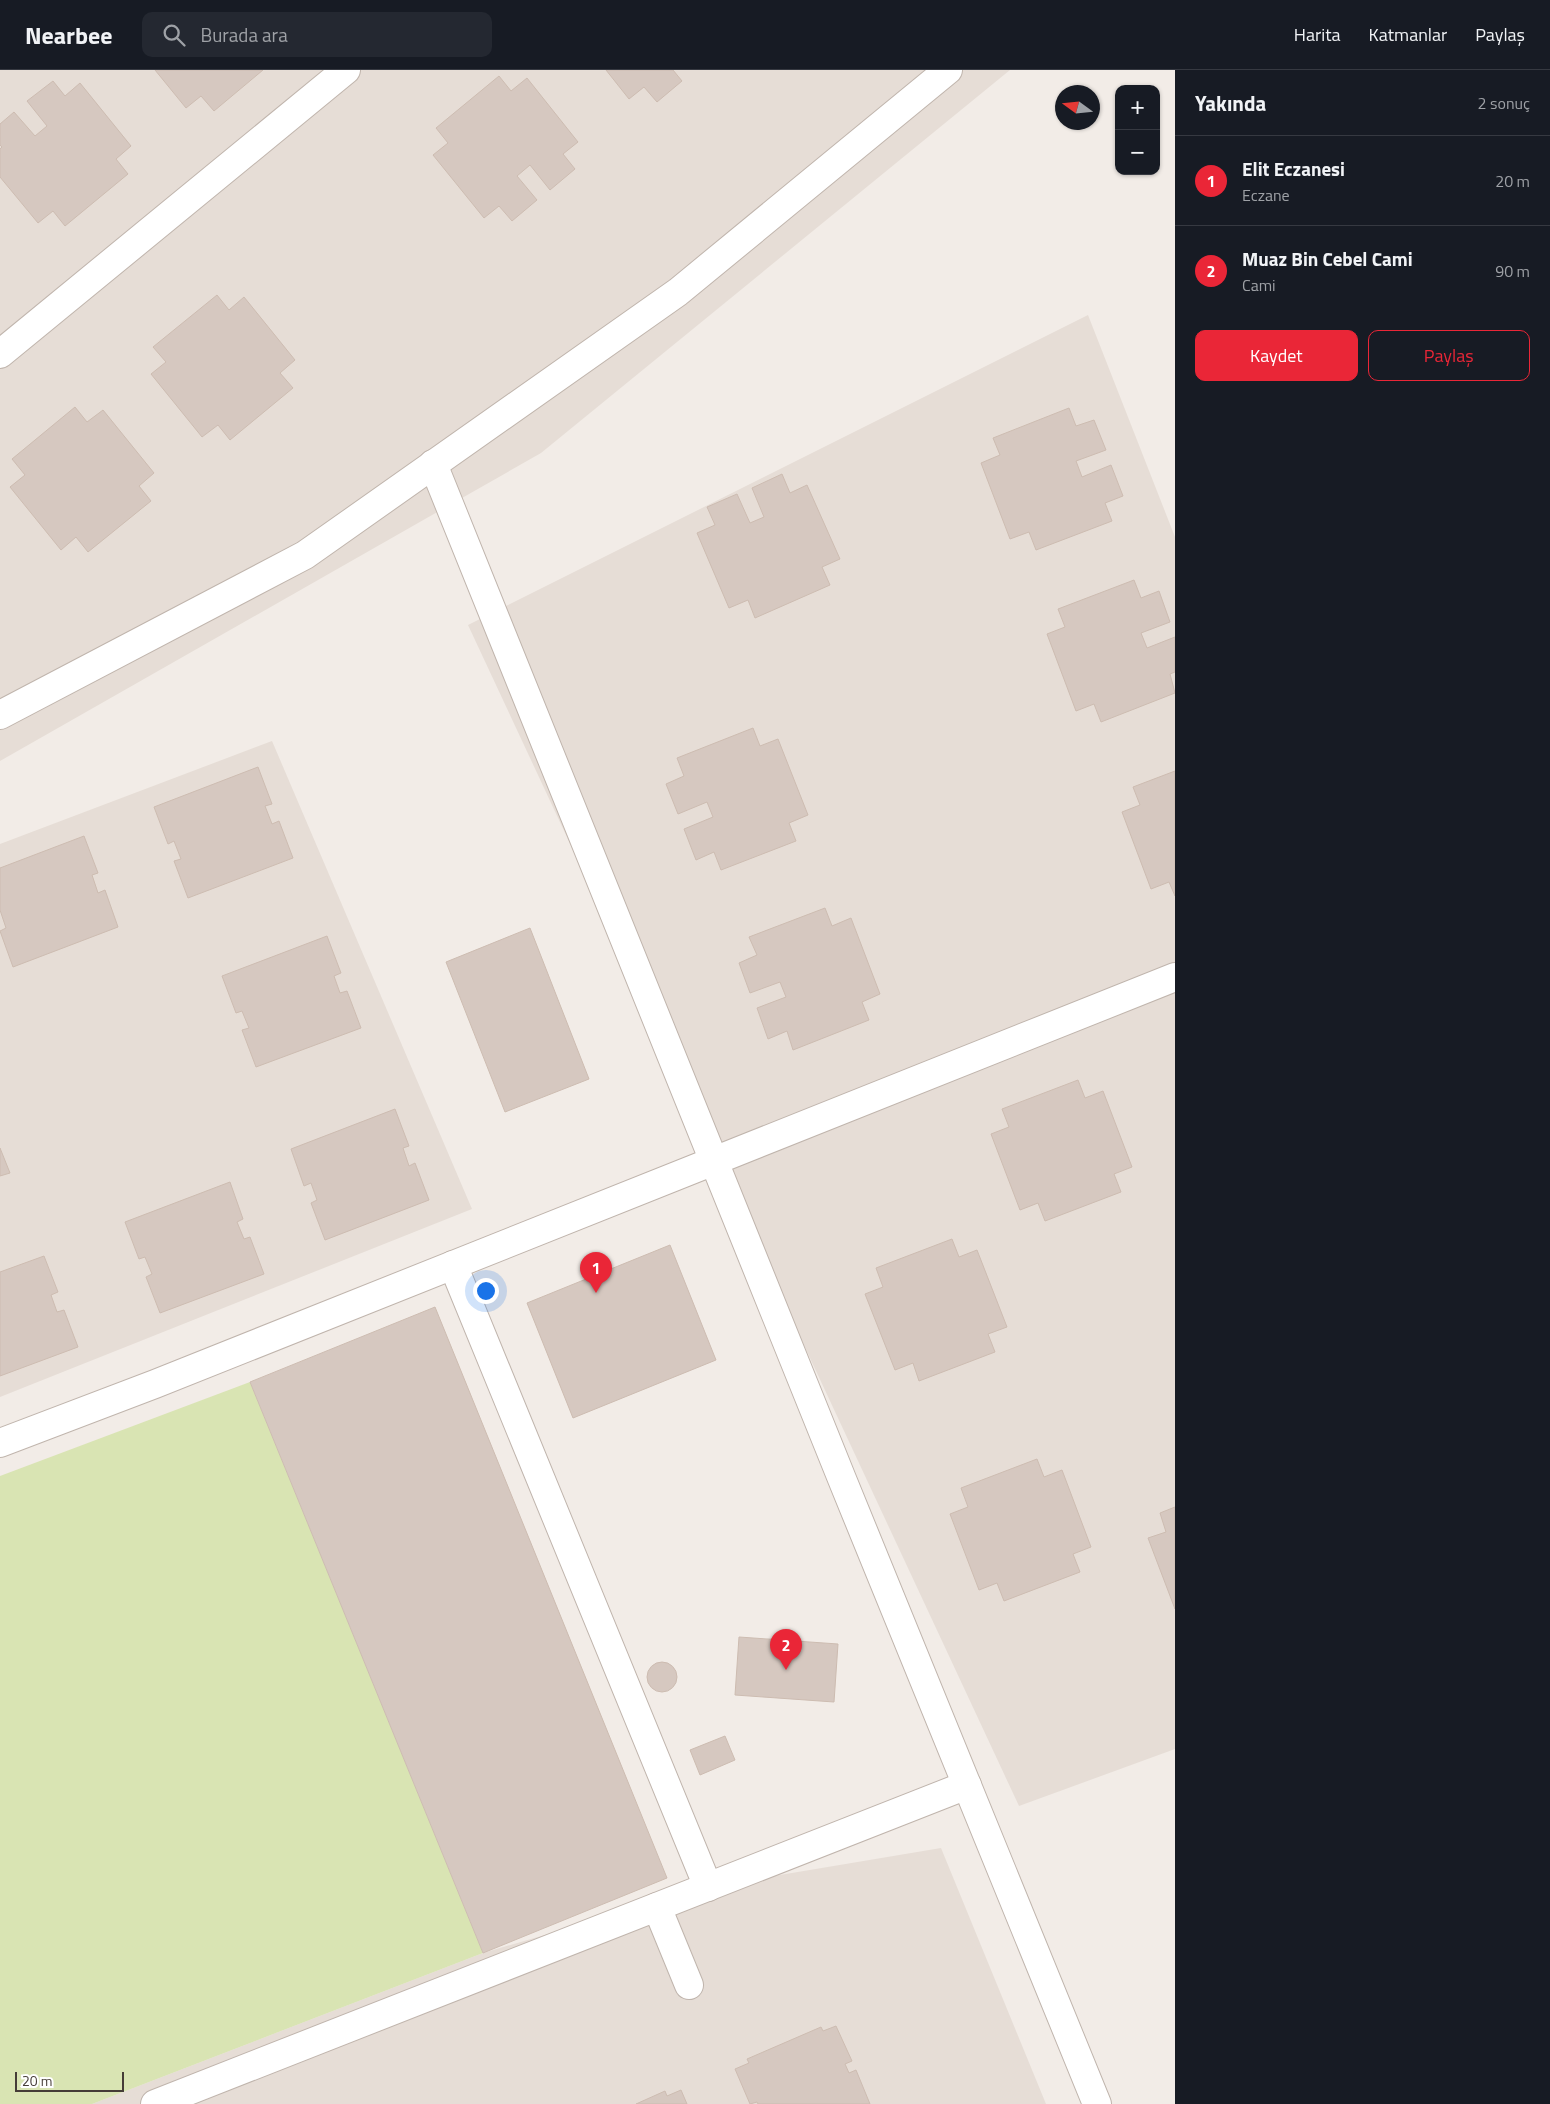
<!DOCTYPE html>
<html lang="tr">
<head>
<meta charset="utf-8">
<style>
  :root { --surface:#171b24; --page:#242831; --text:#f1f3f6; --muted:#9ea1a6; --line:#363941; --accent:#ea2637 }
  body { margin:0; font-family:"Titillium Web",sans-serif; background:var(--page); color:var(--text) }
  .controls { position:absolute; right:15px; top:15px; display:grid; overflow:hidden; border-radius:10px; box-shadow:0 1px 4px #0004 }
  .controls button { width:45px; height:45px; display:grid; place-items:center; padding:0; border:0; border-bottom:1px solid var(--line); background:var(--surface); color:var(--text); font:25px sans-serif }
  .compass { position:absolute; left:1055px; top:15px; width:45px; height:45px; border-radius:50%; background:var(--surface); box-shadow:0 1px 4px #0004; rotate:285deg }
  .scale { position:absolute; left:15px; bottom:12px; width:109px; box-sizing:border-box; padding-left:5px; border:2px solid #453c37; border-top:0; font-size:14px; line-height:18px; white-space:nowrap; color:#453c37; -webkit-text-stroke:4px #fff; paint-order:stroke }
  .you { position:absolute; left:485px; top:1220px; width:18px; height:18px; margin:-12px; border:4px solid #fff; border-radius:50%; background:#1a73e8; box-shadow:0 0 0 8px #1a73e833 }
  .badge { display:grid; place-items:center; width:32px; height:32px; border-radius:50%; background:var(--accent); color:#fff; font-size:16px; font-weight:700 }
  .pin { position:absolute; translate:-50% -41px; filter:drop-shadow(0 1px 2px #0008) }
  .pin::after { content:''; position:absolute; top:26px; width:18px; height:15px; background:inherit; clip-path:polygon(0 0,100% 0,50% 100%) }
  .list { margin:0; padding:0; list-style:none }
  h2 { display:flex; justify-content:space-between; align-items:center; height:65px; margin:0; padding:0 20px; font-size:21px }
  h2 small { font-size:16px; font-weight:400; color:var(--muted) }
  .list li { display:grid; grid-template-columns:32px 1fr auto; gap:15px; align-items:center; box-sizing:border-box; height:90px; padding:0 20px; border-top:1px solid var(--line) }
  .list b { display:block; font-size:19px; white-space:nowrap }
  .list p { margin:0; font-size:16px; white-space:nowrap; color:var(--muted) }
  .list em { font-size:16px; font-style:normal; color:var(--muted) }
  .actions { display:flex; gap:10px; padding:15px 20px }
  .actions a { flex:1; padding:11px 0; border:1px solid var(--accent); border-radius:10px; text-align:center; font-size:18px; color:var(--accent) }
  .actions .main { background:var(--accent); color:#fff }
  .icon { flex:none; width:28px; height:28px; fill:none; stroke:currentColor; stroke-width:2; stroke-linecap:round; stroke-linejoin:round }
  .map { position:relative; flex:none; width:1175px; height:2034px; overflow:hidden }
  header { display:flex; align-items:center; gap:30px; box-sizing:border-box; height:70px; padding:0 25px; background:var(--surface); border-bottom:1px solid var(--line) }
  header strong { font-size:24px }
  nav { display:flex; gap:28px; margin-inline-start:auto; font-size:18px }
  .search { width:350px; height:45px; background:var(--page); display:flex; align-items:center; gap:12px; box-sizing:border-box; padding:0 18px; border-radius:10px; color:var(--muted); font-size:19px }
  main { display:flex }
  aside { flex:1; background:var(--surface) }
  .map>svg:first-child { display:block }
  .residential { fill:#e6ddd6 }
  .green { fill:#d9e4b3 }
  .building { fill:#d6c8c0; stroke:#cdbcb1 }
  .lines { fill:none; stroke-linecap:round; stroke-linejoin:round }
  .minor-casing { stroke:#c0b5ad; stroke-width:30 }
  .minor { stroke:#fff; stroke-width:28 }
</style>
</head>
<body>
<header>
<strong>Nearbee</strong>
<div class="search"><svg class="icon" aria-label="search" viewBox="0 0 24 24"><circle cx="10" cy="10" r="6"/><path d="M15 15l6 6"/></svg>Burada ara</div>
<nav><a>Harita</a><a>Katmanlar</a><a>Paylaş</a></nav>
</header>
<main>
<div class="map">
<svg width="1175" height="2034" viewBox="0 0 1175 2034">
  <rect width="100%" height="100%" fill="#f2ece7"/>
  <g class="residential">
    <polygon points="0,0 1010,0 541,383 0,691"/>
    <polygon points="1088,245 1175,467 1175,1679 1019,1736 468,555"/>
    <polygon points="272,671 472,1139 0,1327 0,774"/>
    <polygon points="941,1778 1046,2034 92,2034 483,1883 708,1817"/>
  </g>
  <polygon class="green" points="250,1312 483,1883 92,2034 0,2034 0,1406"/>
  <g class="building">
    <polygon points="155,0 263,0 214,41 201,26 186,38"/>
    <polygon points="606,0 673,0 682,11 657,32 644,17 629,29"/>
    <polygon points="499,6 511,21 527,8 578,72 563,84 575,99 550,120 530,95 517,106 537,130 512,151 499,136 484,148 433,85 448,73 436,58"/>
    <polygon points="53,11 65,26 80,13 131,76 116,89 128,104 65,156 53,141 38,153 0,107 0,79 2,77 0,75 0,54 14,42 35,66 47,56 27,31"/>
    <polygon points="217,225 229,240 244,227 295,290 280,303 293,318 230,370 218,355 202,367 151,304 166,292 153,277"/>
    <polygon points="75,337 87,352 103,340 154,403 139,416 151,431 88,482 76,467 61,480 10,417 25,405 12,389"/>
    <polygon points="1069,338 1076,356 1094,350 1106,380 1076,391 1082,407 1111,395 1123,426 1105,433 1112,451 1036,480 1029,462 1010,469 981,393 1000,385 993,368"/>
    <polygon points="782,404 790,423 807,415 840,489 822,497 830,515 755,548 748,530 729,538 697,463 715,455 707,437 737,424 750,453 764,447 752,418"/>
    <polygon points="1134,510 1141,528 1159,521 1170,552 1141,563 1147,578 1175,567 1175,602 1170,604 1175,623 1101,652 1094,634 1076,641 1047,564 1065,557 1058,539"/>
    <polygon points="753,658 760,676 778,669 808,745 789,753 796,771 721,800 714,782 696,790 684,759 713,747 707,732 678,744 666,714 684,706 677,688"/>
    <polygon points="258,697 272,734 265,736 272,754 279,751 293,788 188,828 174,791 181,789 174,771 168,774 154,737"/>
    <polygon points="1175,701 1175,826 1169,812 1151,819 1122,742 1140,735 1133,717"/>
    <polygon points="84,766 98,803 92,805 98,823 105,820 118,857 13,897 0,861 6,858 0,840 0,798"/>
    <polygon points="825,838 832,856 851,848 880,924 862,932 869,950 793,980 787,961 768,969 757,938 786,927 780,912 750,923 739,893 757,885 749,867"/>
    <polygon points="530,858 589,1009 505,1042 446,892"/>
    <polygon points="327,866 341,903 334,906 340,923 347,921 361,958 256,997 242,960 249,958 242,941 236,943 222,906"/>
    <polygon points="1078,1010 1085,1028 1103,1021 1132,1097 1114,1104 1121,1122 1045,1151 1038,1133 1020,1140 991,1064 1009,1057 1002,1039"/>
    <polygon points="395,1039 409,1076 403,1078 409,1096 415,1093 429,1130 325,1170 311,1133 317,1130 311,1113 304,1116 291,1079"/>
    <polygon points="0,1078 10,1103 0,1106"/>
    <polygon points="230,1112 243,1149 237,1152 244,1169 250,1167 264,1204 160,1243 146,1207 152,1204 145,1187 139,1189 125,1152"/>
    <polygon points="952,1169 959,1187 977,1180 1007,1257 988,1264 995,1282 919,1311 913,1293 895,1300 865,1224 883,1217 876,1198"/>
    <polygon points="670,1175 716,1290 573,1348 527,1233"/>
    <polygon points="44,1186 58,1222 51,1225 57,1242 64,1240 78,1277 0,1306 0,1202"/>
    <polygon points="435,1237 667,1808 483,1883 250,1312"/>
    <polygon points="1037,1389 1044,1407 1062,1400 1091,1477 1073,1484 1080,1502 1004,1531 997,1513 979,1520 950,1444 968,1437 961,1418"/>
    <polygon points="1175,1437 1175,1539 1148,1468 1166,1462 1160,1443"/>
    <polygon points="739,1567 838,1574 834,1632 735,1625"/>
    <circle cx="662" cy="1607" r="15"/>
    <polygon points="725,1666 735,1690 700,1705 690,1680"/>
    <polygon points="836,1956 852,1991 845,1994 849,2003 856,2000 870,2034 758,2034 757,2032 750,2034 735,1999 749,1993 747,1989 821,1957 823,1961"/>
    <polygon points="681,2020 687,2034 636,2034 665,2021 667,2026"/>
  </g>
  <g class="lines">
    <g class="minor-casing">
      <g id="minor">
        <polyline points="0,284 346,0"/>
        <polyline points="433,394 842,1409 1097,2034"/>
        <polyline points="0,645 305,485 678,222 948,0"/>
        <polyline points="453,1195 708,1817"/>
        <polyline points="0,1373 155,1314 1175,907"/>
        <polyline points="657,1837 689,1915"/>
        <polyline points="155,2034 967,1715"/>
      </g>
    </g>
    <use href="#minor" class="minor"/>
  </g>
</svg>
<div class="controls">
<button>+</button>
<button>−</button>
</div>
<svg class="compass" viewBox="-18 -18 36 36"><path d="M0-13l5 13h-10z" fill="#e53935"/><path d="M0 13l5-13h-10z" fill="#9ea1a6"/></svg>
<div class="scale">20 m</div>
<div class="you"></div>
<div class="pin badge" style="left:596px;top:1223px">1</div>
<div class="pin badge" style="left:786px;top:1600px">2</div>
</div>
<aside>
<h2>Yakında<small>2 sonuç</small></h2>
<ul class="list">
<li><span class="badge">1</span><div><b>Elit Eczanesi</b><p>Eczane</p></div><em>20 m</em></li>
<li><span class="badge">2</span><div><b>Muaz Bin Cebel Cami</b><p>Cami</p></div><em>90 m</em></li>
</ul>
<div class="actions"><a class="main">Kaydet</a><a>Paylaş</a></div>
</aside>
</main>
</body>
</html>
